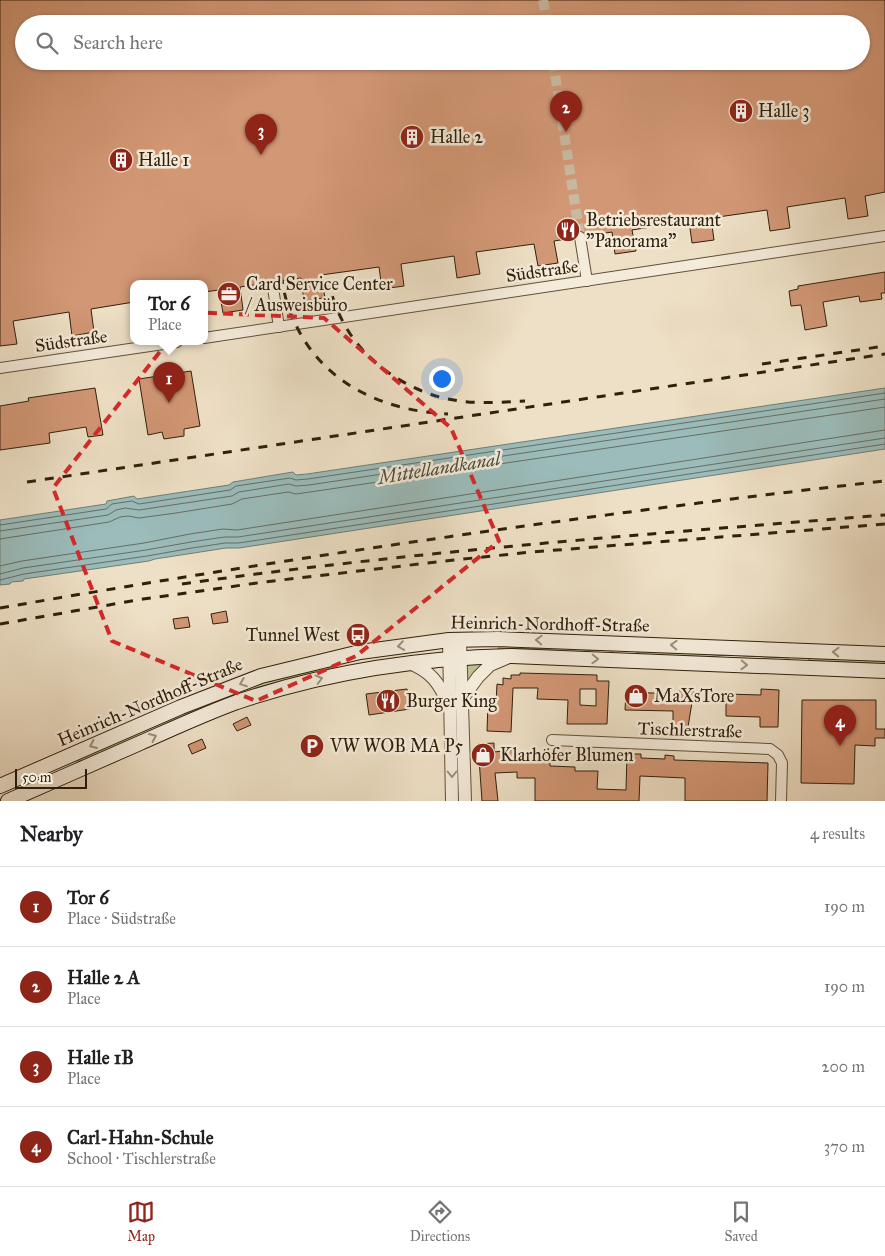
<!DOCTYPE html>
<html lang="en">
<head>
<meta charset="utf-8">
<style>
  :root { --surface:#fff; --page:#f6f6f6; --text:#202124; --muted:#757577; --line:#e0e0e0; --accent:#8f2418 }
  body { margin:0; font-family:"IM FELL Great Primer",serif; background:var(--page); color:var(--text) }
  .scale { position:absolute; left:15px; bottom:12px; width:72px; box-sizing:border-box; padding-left:5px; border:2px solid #30200b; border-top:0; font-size:14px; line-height:18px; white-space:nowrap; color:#30200b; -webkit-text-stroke:4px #f4ebda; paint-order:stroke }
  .you { position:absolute; left:441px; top:378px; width:18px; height:18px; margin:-12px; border:4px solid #fff; border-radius:50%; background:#1a73e8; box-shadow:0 0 0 8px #1a73e833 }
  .badge { display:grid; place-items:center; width:32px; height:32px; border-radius:50%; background:var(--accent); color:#fff; font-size:16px; font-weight:700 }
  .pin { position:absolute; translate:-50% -41px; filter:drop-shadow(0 1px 2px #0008) }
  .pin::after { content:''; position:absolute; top:26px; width:18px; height:15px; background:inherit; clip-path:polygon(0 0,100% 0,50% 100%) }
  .popup { position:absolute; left:130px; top:280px; width:78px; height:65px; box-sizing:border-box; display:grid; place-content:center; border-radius:10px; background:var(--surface); filter:drop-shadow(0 1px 4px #0005); font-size:16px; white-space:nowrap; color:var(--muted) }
  .popup b { font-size:19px; color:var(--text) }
  .popup::after { content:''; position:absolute; left:50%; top:100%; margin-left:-10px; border:10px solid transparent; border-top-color:var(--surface) }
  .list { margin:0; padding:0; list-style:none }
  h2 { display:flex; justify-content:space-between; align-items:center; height:65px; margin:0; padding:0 20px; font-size:21px }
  h2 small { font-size:16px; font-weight:400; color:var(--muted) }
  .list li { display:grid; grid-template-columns:32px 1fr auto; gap:15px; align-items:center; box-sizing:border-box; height:80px; padding:0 20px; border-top:1px solid var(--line) }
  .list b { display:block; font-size:19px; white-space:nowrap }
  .list p { margin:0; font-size:16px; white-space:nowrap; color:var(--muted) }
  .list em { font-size:16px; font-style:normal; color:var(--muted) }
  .icon { flex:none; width:28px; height:28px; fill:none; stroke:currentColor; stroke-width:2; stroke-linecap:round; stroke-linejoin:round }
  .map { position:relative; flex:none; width:885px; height:801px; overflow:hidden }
  .search { position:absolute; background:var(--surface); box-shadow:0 1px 4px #0004; left:15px; right:15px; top:15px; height:55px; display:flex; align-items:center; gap:12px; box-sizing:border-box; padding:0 18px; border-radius:28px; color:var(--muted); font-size:19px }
  .sheet { height:385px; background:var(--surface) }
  nav { display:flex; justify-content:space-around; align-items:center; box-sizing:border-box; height:70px; border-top:1px solid var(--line); background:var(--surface); font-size:14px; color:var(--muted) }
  nav a { display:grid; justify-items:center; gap:2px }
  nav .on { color:var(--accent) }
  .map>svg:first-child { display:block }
  .green { fill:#bdc192; stroke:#76704e }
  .water { fill:#9bbcbb; stroke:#707e75 }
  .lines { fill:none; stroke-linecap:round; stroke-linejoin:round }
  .shore { stroke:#666e63; stroke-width:1 }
  .building { fill:#d29775; stroke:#30200b; fill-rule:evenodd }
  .minor-tunnel { stroke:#c8baa1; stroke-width:10; stroke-dasharray:10 5; stroke-linecap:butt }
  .minor-casing { stroke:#60503a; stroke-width:12 }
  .tertiary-casing { stroke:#60503a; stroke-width:14 }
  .secondary-casing { stroke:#30200b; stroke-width:16 }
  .minor { stroke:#f4ebda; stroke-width:10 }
  .tertiary { stroke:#f4ebda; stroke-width:12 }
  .secondary { stroke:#f4ebda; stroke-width:14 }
  .rail { stroke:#30200b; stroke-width:3; stroke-dasharray:9 9; stroke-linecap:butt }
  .oneway { stroke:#9c907d }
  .marked { fill:none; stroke:#d62828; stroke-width:4; stroke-dasharray:10 6; stroke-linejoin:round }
  .labels { text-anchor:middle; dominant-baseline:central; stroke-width:5; stroke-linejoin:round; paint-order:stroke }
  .poi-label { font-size:18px; fill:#30200b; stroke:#f4ebda; text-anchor:start }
  .street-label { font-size:18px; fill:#30200b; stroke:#f4ebda }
  .water-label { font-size:19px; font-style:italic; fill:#504f40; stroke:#f4ebda }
</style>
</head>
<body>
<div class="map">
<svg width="885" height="801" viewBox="0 0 885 801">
  <rect width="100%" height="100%" fill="#eee0c6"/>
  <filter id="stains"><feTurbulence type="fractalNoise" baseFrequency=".004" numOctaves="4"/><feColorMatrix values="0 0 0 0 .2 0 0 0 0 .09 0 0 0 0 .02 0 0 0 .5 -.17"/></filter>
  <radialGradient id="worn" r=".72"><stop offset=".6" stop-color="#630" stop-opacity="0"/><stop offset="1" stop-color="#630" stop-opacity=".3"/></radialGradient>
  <g class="green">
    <polygon points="588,647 614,648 614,651 595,650 566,653 498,651 498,648 551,649"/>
    <polygon points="646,649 789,655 789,658 727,655 693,658 645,656 637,653 637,652"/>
    <path d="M374,657l-26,4 -261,100h-11l-1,-2c94,-42 196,-92 299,-102z"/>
    <polygon points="808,657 885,659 885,667 820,664 809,660"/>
    <polygon points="465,663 484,664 476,670 468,683"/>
  </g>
  <polygon class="water" points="885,388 885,449 239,548 226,548 155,559 149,561 24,579 23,581 11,582 10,584 0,585 0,520 106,504 107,501 134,496 137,499 229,485 233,482 293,472 296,475 307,474"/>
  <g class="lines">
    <g class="shore">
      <polyline points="0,525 106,509 112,504 125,502 132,501 139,504 230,490 236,486 290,478 296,480 308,479 885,393"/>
      <polyline points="0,531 108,515 116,510 125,508 139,510 232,496 239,492 289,484 296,486 309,485 885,399"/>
      <polyline points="0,539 109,522 120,517 128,516 139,518 176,513 232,504 242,499 288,492 296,494 310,492 885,407"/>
      <polyline points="0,566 22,561 144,543 190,534 223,529 237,530 885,430"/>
      <polyline points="0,574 23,568 146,550 191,542 224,537 238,537 885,438"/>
      <polyline points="0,580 24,574 147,556 192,548 225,543 239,543 885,444"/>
    </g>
  </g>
  <g class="building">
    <path d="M0,0h885v192l-20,4 3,20 -20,3 -3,-21 -58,9 3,21 -20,3 -3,-21 -56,8 3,22 -22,3 -3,-22 -57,9 4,21 -21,3 -3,-22 -25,4 -4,-5 -5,-1 -4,4 -1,4 -19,3 4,22 -20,3 -4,-22 -58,8 4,22 -12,2 -11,2 -3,-22 -53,8 3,22 -22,3 -3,-22 -58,8 4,23 -11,1 -10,2 -3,-23 -61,9 3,23 -20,3 -4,-23 -15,2v-8h-70v18l-43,7 3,23 -22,4 -3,-24 -56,9 4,23 -17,2zM24,24h837v37h-837z"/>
    <polygon points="885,272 885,293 881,293 882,299 860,302 859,296 823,302 827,326 805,330 801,305 791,306 789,291 798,289 798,286"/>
    <polygon points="191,371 200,426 184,429 184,436 164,439 162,432 148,435 139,379"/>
    <polygon points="95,388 103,435 88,437 86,427 49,433 50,443 0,450 0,406 29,401 28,398"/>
    <polygon points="226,611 228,622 213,624 211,614"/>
    <polygon points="188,617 190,627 175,629 173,619"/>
    <path d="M520,673l77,2v6h12l-2,43h-40l1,-24 -31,-1 1,-11h-25l-2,44 -24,-1 1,-28h8l1,-19 6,1v-7l8,1v-4h9zM580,689h16v17l-16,-1z"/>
    <polygon points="681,687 694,690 688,727 673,727 673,711 625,710 626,692 679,694"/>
    <polygon points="407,689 410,709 369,715 366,694"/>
    <polygon points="761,689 779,690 778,727 760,727 760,717 726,716 726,694 761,695"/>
    <polygon points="802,700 876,700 876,729 885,729 885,738 875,738 875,746 855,745 854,784 801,783"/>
    <polygon points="247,717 251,725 237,731 233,724"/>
    <polygon points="202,739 206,748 192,754 188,745"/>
    <polygon points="494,743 494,752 513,750 513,754 550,755 550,766 575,767 575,771 598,771 597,789 626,790 627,754 641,754 641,758 665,759 665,755 674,756 674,760 768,763 767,801 685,801 685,778 640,776 639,801 535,801 535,778 517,778 517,772 495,773 498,801 482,801 478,744"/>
  </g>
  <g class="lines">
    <g class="minor-tunnel">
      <polyline points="543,0 547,24"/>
      <polyline points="553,61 580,237"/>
    </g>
    <g class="minor-casing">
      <g id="minor">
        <polyline points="580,237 587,281"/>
        <polyline points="273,288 279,327"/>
        <polyline points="204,338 885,236"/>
        <polyline points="0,368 177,342"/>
        <polyline points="552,740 770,749 778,755 782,763 781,801"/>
      </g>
    </g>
    <g class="tertiary-casing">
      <g id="tertiary">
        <polyline points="449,640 452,801"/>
        <polyline points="460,640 465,801"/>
        <path d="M409,663c21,7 31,21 39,41"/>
        <polyline points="462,699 478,677 490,665 509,657"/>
      </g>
    </g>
    <g class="secondary-casing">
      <g id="secondary">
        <polyline points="0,786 181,707 261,676 360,652 449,640 498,639 885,654"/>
        <path d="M8,801c44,-19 88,-39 132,-58 32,-14 64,-29 97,-41 89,-30 181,-44 275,-46l373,15"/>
      </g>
    </g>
    <use href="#minor" class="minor"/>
    <use href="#tertiary" class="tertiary"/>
    <use href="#secondary" class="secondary"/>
    <g class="rail">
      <path d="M281,275c3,17 6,33 14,48 28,61 89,88 153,91"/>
      <path d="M327,279c5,18 11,35 20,50 23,38 69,67 113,72 22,3 44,1 65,0"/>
      <polyline points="762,364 885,346"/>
      <polyline points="27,482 885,354"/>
      <path d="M182,584c234,-33 468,-50 703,-69"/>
      <path d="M0,608c294,-51 589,-94 885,-127"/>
      <polyline points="0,624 143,599 264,582 454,560 532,552 885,524"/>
    </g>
  </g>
  <defs><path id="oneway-chevron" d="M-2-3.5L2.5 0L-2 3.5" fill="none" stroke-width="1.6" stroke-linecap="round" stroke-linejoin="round" transform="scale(1.25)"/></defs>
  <g class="oneway">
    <use href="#oneway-chevron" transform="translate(539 640) rotate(-178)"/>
    <use href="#oneway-chevron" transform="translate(674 645) rotate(-178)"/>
    <use href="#oneway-chevron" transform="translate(401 646) rotate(172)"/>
    <use href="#oneway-chevron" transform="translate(836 652) rotate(-178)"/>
    <use href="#oneway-chevron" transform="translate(595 659) rotate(2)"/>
    <use href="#oneway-chevron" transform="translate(744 665) rotate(2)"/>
    <use href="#oneway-chevron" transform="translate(319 679) rotate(-14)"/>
    <use href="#oneway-chevron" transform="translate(243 683) rotate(159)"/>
    <use href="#oneway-chevron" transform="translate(153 737) rotate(-24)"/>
    <use href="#oneway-chevron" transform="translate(93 745) rotate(156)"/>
    <use href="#oneway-chevron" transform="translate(452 774) rotate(90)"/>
  </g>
  <path class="marked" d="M191,312l133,6 127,110 48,113 -143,115 -100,45 -144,-60 -59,-153z"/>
  <defs>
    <g id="building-disc" transform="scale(1.25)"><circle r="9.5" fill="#8f2418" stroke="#f4ebda"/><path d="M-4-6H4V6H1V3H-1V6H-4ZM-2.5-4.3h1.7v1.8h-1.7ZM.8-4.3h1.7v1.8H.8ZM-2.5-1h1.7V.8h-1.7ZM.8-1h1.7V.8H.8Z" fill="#fff"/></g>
    <g id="restaurant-disc" transform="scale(1.25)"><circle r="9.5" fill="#8f2418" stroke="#f4ebda"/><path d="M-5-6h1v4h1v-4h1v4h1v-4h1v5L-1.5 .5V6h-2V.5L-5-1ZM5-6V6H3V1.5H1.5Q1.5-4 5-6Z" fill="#fff"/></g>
    <g id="office-disc" transform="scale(1.25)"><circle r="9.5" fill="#8f2418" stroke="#f4ebda"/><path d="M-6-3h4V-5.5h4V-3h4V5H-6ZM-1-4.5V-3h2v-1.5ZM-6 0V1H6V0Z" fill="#fff"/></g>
    <g id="bus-disc" transform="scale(1.25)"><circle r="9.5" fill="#8f2418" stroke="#f4ebda"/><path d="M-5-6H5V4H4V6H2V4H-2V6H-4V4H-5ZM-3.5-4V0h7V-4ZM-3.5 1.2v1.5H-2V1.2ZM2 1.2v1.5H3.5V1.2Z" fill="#fff"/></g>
    <g id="shop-disc" transform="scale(1.25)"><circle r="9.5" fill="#8f2418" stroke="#f4ebda"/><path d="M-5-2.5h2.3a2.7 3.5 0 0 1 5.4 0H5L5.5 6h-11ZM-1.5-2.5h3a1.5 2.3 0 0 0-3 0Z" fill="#fff"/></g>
    <g id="parking-disc" transform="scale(1.25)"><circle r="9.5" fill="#8f2418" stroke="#f4ebda"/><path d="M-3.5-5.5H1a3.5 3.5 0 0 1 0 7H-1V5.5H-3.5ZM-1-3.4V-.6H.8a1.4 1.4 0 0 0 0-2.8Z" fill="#fff"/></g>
  </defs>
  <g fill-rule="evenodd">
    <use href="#building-disc" x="741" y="111"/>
    <use href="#building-disc" x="412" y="137"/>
    <use href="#building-disc" x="121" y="160"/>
    <use href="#restaurant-disc" x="568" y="230"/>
    <use href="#office-disc" x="229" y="294"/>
    <use href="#bus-disc" x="358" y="635"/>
    <use href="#shop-disc" x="636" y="696"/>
    <use href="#restaurant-disc" x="388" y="701"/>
    <use href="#parking-disc" x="312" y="746"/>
    <use href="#shop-disc" x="483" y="755"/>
  </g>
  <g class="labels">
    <g class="poi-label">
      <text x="758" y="111">Halle 3</text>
      <text x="430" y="137">Halle 2</text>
      <text x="138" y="160">Halle 1</text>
      <text x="586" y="220">Betriebsrestaurant<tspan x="586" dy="21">"Panorama"</tspan></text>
      <text x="246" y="284">Card Service Center<tspan x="246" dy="21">/ Ausweisbüro</tspan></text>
      <text x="340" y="635" text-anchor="end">Tunnel West</text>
      <text x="654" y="696">MaXsTore</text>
      <text x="406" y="701">Burger King</text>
      <text x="330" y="746">VW WOB MA P5</text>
      <text x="500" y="755">Klarhöfer Blumen</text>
    </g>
    <g class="street-label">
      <text transform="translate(542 271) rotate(-8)">Südstraße</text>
      <text transform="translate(71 341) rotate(-8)">Südstraße</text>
      <text transform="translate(550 624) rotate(1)">Heinrich-Nordhoff-Straße</text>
      <text transform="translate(150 702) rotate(-23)">Heinrich-Nordhoff-Straße</text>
      <text transform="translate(690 730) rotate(2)">Tischlerstraße</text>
    </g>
    <g class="water-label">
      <text transform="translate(439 468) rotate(-9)">Mittellandkanal</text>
    </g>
  </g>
  <rect width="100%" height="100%" filter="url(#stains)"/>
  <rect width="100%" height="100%" fill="url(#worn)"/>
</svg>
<div class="scale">50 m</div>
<div class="you"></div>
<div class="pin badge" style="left:169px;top:403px">1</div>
<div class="popup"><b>Tor 6</b>Place</div>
<div class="pin badge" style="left:566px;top:132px">2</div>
<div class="pin badge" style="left:261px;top:155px">3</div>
<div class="pin badge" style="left:840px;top:746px">4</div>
<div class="search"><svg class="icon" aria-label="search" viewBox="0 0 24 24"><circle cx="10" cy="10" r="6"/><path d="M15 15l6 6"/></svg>Search here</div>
</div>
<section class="sheet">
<h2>Nearby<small>4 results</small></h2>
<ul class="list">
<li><span class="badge">1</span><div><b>Tor 6</b><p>Place · Südstraße</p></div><em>190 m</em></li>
<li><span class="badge">2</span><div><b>Halle 2 A</b><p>Place</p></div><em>190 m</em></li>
<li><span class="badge">3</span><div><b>Halle 1B</b><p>Place</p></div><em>200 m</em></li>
<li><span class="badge">4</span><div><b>Carl-Hahn-Schule</b><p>School · Tischlerstraße</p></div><em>370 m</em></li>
</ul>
</section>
<nav>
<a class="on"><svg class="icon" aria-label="map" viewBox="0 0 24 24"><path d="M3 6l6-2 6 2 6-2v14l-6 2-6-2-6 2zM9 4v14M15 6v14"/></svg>Map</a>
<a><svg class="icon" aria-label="directions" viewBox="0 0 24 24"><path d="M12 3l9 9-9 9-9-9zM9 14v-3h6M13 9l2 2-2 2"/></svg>Directions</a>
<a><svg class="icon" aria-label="saved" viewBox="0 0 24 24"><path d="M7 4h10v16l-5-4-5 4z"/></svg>Saved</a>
</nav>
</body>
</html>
